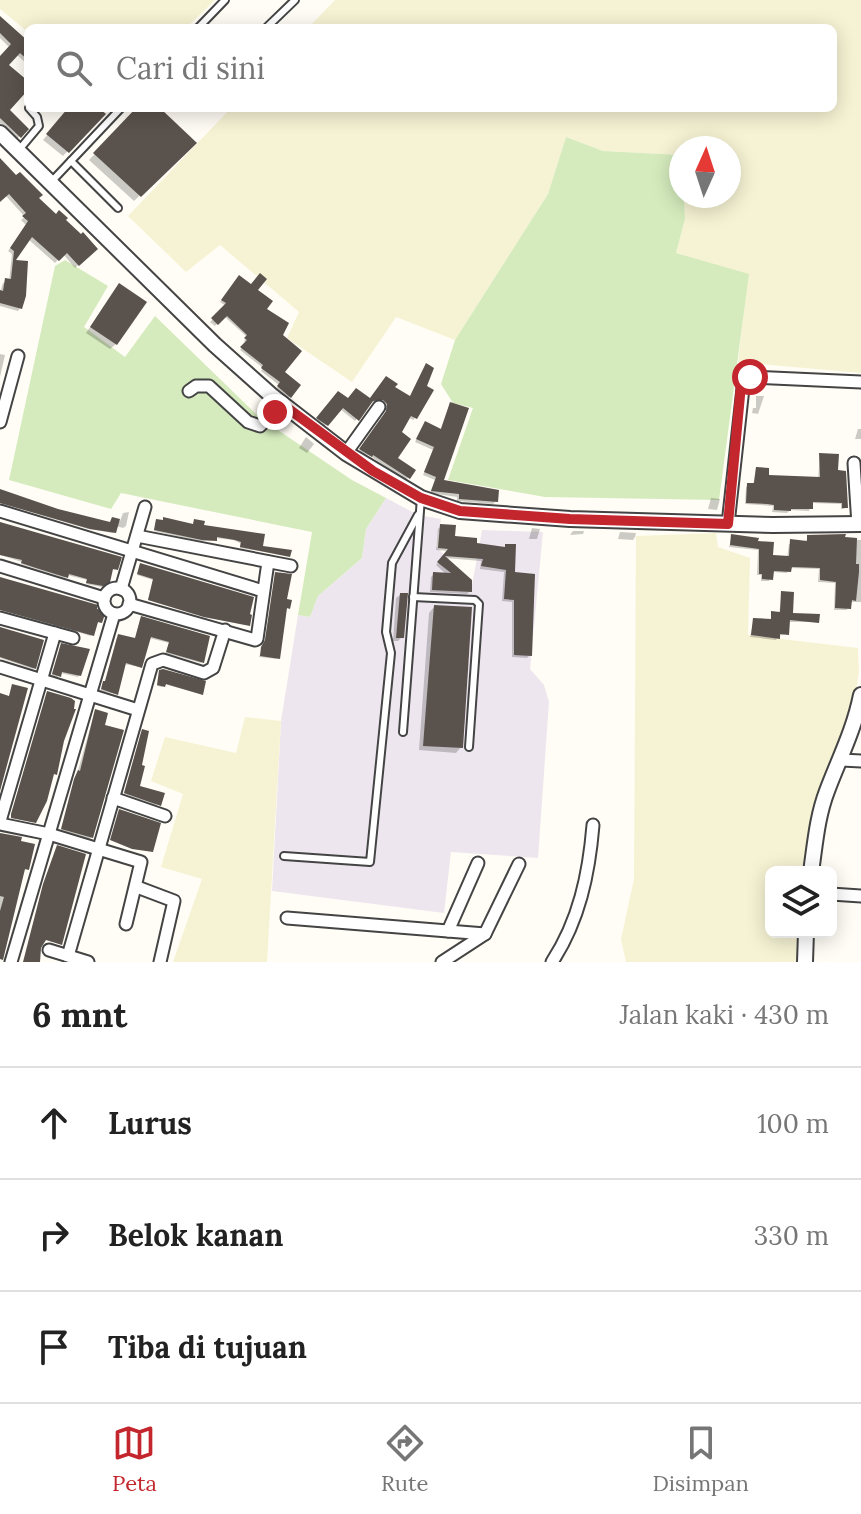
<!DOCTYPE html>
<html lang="id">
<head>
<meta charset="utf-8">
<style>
  :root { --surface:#fff; --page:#f2f2f2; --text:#222; --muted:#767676; --line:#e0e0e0; --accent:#c4262e }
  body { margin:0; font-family:Lora,serif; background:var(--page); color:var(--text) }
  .controls { position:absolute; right:24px; bottom:24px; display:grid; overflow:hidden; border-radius:12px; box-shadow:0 4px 20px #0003 }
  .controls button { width:72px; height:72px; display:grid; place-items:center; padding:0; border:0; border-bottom:2px solid var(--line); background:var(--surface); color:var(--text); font:40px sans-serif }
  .compass { position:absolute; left:669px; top:136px; width:72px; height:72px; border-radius:50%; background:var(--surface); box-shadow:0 4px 20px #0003; rotate:3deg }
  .stop { position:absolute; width:24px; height:24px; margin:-18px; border:6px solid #c4262e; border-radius:50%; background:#fff }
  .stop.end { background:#c4262e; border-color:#fff; box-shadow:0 2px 8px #0008 }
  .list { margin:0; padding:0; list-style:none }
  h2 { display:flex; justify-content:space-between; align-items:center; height:104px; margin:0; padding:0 32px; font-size:34px }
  h2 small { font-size:26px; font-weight:400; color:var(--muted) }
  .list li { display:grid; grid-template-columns:52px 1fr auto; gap:24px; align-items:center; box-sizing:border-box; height:112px; padding:0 32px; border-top:2px solid var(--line) }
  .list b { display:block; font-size:30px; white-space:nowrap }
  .list em { font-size:26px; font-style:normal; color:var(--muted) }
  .icon { flex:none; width:44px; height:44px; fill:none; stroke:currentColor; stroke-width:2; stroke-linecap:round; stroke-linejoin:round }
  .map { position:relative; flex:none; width:861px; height:962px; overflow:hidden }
  .search { position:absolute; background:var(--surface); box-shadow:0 4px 20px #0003; left:24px; right:24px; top:24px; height:88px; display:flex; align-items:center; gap:20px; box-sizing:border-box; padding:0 28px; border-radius:12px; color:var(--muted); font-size:30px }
  .sheet { height:440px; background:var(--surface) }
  nav { display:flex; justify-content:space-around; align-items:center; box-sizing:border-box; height:112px; border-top:2px solid var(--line); background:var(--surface); font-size:22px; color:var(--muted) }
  nav a { display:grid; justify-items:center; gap:4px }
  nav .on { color:var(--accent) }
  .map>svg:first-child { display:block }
  .industrial { fill:#eee6ef }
  .farmland { fill:#f6f3d4 }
  .green { fill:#d5ebbd }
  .shadow { fill:#0003 }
  .building { fill:#5a524d }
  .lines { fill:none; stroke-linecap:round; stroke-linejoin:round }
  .service-casing { stroke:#444; stroke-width:10 }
  .minor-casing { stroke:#444; stroke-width:15 }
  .tertiary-casing { stroke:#444; stroke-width:18 }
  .service { stroke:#fff; stroke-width:6 }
  .minor { stroke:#fff; stroke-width:11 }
  .tertiary { stroke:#fff; stroke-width:14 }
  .route { stroke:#c4262e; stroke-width:10 }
</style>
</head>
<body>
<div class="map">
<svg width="861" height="962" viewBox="0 0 861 962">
  <rect width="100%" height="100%" fill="#fffdf5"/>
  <polygon class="industrial" points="386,498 418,515 441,519 436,546 472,585 482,530 543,532 530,669 544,685 549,702 538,858 451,852 444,913 272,891 281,721 298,615 310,617 318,596 362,558 366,529"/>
  <g class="farmland">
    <polygon points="0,0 215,0 186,28 28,28 28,32 0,9"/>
    <polygon points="335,0 861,0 861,373 738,362 748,275 676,253 685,219 684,196 729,196 729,148 681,148 681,155 603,151 566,137 548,194 455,340 396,317 352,382 287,338 299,312 220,245 186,272 128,216 231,108 833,108 833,28 308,28"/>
    <polygon points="716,533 718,547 750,558 748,635 858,648 859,671 855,697 840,748 815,813 804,872 771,872 771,932 801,932 800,962 626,962 621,939 634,879 636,536"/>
    <polygon points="245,717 281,721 267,962 173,962 202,879 161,867 183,794 151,781 165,737 236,753"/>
  </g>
  <g class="green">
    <polygon points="566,137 603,151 681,155 681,196 684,196 685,219 676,253 749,274 719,500 545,497 448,480 473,408 453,403 441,384 455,340 548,194"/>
    <polygon points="65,260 108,286 84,327 125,357 155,316 260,418 352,480 386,498 366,529 362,558 318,596 310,617 298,615 312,532 121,493 111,509 9,480 55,266"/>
  </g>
  <g class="shadow">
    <polygon points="0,18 28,50 28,65 16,54 6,65 28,84 7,110 26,129 17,139 0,123 0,58 10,48 0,38"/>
    <polygon points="70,108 97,108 103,114 63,156 43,140"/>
    <polygon points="139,108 157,108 194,143 134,201 89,160"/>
    <polygon points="0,162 37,198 96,248 75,268 63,254 55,263 28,239 13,261 26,263 20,308 18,311 0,306 0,292 3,283 9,281 12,254 8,251 26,225 21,220 25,217 5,195 0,200"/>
    <polygon points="239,278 255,290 280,336 282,372 299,386 288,398 276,389 279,385 261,371 263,368 240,350 246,343 244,341 247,337 224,316 215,326 210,322 226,306 220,302"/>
    <polygon points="114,291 116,344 110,349 86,333"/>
    <polygon points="0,354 5,355 0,377"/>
    <polygon points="392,388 415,418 413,420 408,417 399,433 395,458 413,470 406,480 370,456 359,452 385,415 386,407 381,401 369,403 355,421 340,409 324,427 316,420 339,393 348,401 370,401"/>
    <polygon points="756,396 764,396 758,414 752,413 753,408 756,408"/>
    <polygon points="450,404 442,482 496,501 493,504 457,501 457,497 430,493 435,480 423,475 433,450 415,442 423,426 440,430"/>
    <polygon points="858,429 861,429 861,439 855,439"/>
    <polygon points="306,437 314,444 307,453 299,448"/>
    <polygon points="820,455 836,472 846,507 844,509 841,509 841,504 811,503 809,511 790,510 787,513 772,512 773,506 745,504 746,487 753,485 756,469 767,477 818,479"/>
    <polygon points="0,491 57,511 110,524 112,519 120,521 123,513 129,512 126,526 123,528 116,526 113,533 88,529 0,503"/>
    <polygon points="711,498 720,499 717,510 708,509"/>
    <polygon points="156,521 193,526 194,521 202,527 289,556 240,548 240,543 233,540 215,538 214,541 200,541 154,531"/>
    <polygon points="0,522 116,569 111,570 106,588 86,584 87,580 67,575 65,578 21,564 22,562 0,555"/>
    <polygon points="441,526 453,538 474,545 502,549 506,546 530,655 527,658 512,657 512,602 502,601 504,572 480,569 481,561 445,558 470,591 467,594 430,592 431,577 434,574 447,575 436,565 448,551 436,550 438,529"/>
    <polygon points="532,528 540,529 537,539 529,539"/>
    <polygon points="573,531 584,531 583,534 570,535"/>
    <polygon points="620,532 636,533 635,537 633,540 618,539"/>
    <polygon points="732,537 756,539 771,557 787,558 789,544 805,543 808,537 861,540 861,602 849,602 847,610 834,610 835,583 818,582 819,569 789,568 787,573 772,572 769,581 761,581 761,575 757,575 758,550 729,547"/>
    <polygon points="140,566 248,625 203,617 148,600 153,580 137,575"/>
    <polygon points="276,574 289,608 285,609 277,659 259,657 264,644"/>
    <polygon points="0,581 101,622 95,623 91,636 0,610"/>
    <polygon points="782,593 791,614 817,622 788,622 787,634 778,636 776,640 750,637 754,620 770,621 772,613 779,614"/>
    <polygon points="400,595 402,637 398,641 393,641 396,598"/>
    <polygon points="434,607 461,747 456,753 419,750 429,613"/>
    <polygon points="140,620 208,637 201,663 166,653 169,643 149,638 140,667 124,664 116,694 100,691 105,683 117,637 135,640"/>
    <polygon points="0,629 34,668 33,669 0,658"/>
    <polygon points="61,646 79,675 78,677 60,673 57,678 51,676"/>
    <polygon points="160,672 201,694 164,684 162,687 157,686"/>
    <polygon points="95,711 91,837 90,839 61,830"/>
    <polygon points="141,733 138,788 158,806 124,794"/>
    <polygon points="0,845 28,869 23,870 0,954"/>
  </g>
  <g class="building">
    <polygon points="0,16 28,41 28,60 20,53 9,65 28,81 28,90 10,110 29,129 21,138 0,118 0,56 11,44 0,33"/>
    <polygon points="68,108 99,108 106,114 69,153 46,134"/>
    <polygon points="136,108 160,108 197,143 141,197 93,153"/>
    <polygon points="0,158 16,175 20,172 43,195 39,198 56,214 59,210 68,218 66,220 81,234 83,232 98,249 79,266 67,253 59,261 32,237 16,260 28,261 26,296 22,309 0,303 0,290 3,291 5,278 11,279 14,251 10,248 28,221 22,216 26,213 9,194 0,202"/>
    <polygon points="260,273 267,279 258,290 273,301 267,309 289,323 283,335 302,351 285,372 301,385 291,398 277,386 280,382 261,368 263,365 240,347 247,340 244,338 247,335 227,316 218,325 211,318 226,303 221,300 239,275 251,284"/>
    <polygon points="119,283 147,302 117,345 90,327"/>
    <polygon points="426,363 434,368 427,386 434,390 417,419 411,416 402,432 411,439 398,458 416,470 410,479 373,455 372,457 359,449 386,411 387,404 383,400 373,401 359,421 343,408 328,426 316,418 338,391 348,398 356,388 370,398 386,376 398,384 395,387 410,396"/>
    <polygon points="450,402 469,408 444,480 499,490 498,502 459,499 459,494 431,491 436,477 424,472 434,447 416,439 425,421 441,429"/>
    <polygon points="819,453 839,454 838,470 846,471 848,508 842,508 842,503 813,502 813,509 791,509 791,511 774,510 774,505 767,504 746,503 747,483 754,483 756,467 769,468 769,475 820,477"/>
    <polygon points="0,489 58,509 110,522 112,517 120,519 116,533 90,529 0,503"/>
    <polygon points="163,517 193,524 194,519 205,521 204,525 265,534 263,546 292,550 290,557 240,547 241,542 235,540 217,537 217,541 202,540 154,530 156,519 163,520"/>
    <polygon points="0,522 122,557 118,570 113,569 109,587 86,583 87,579 69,574 68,578 36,568 21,563 22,560 0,555"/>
    <polygon points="440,524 456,525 455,536 477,538 477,543 505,547 505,544 516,544 515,572 535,574 532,656 514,655 514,600 504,599 506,570 481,566 483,559 445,556 472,580 472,592 432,590 433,572 451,573 437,562 448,549 438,548"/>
    <polygon points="731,534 759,538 758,541 774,542 773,555 789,556 790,539 807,541 807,535 846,534 845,537 857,538 856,564 859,564 859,572 856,601 852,600 851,609 835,608 836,582 820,580 820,568 792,567 791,572 774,571 773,580 762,579 762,574 759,574 759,549 730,545"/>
    <polygon points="140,563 254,597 250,614 252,615 250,626 204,617 148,600 153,579 137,574"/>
    <polygon points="275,572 292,574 287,599 292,600 290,609 287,608 280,659 260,656 261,647 265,640"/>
    <polygon points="0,577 98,605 97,609 106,611 102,623 98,622 94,636 0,610"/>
    <polygon points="781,591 794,592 793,613 820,614 819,623 790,620 789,635 780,634 780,639 751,635 753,618 771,619 771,611 780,612"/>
    <polygon points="400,593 408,593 404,638 396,638"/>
    <polygon points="434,605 472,607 463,748 423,746"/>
    <polygon points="141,616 210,636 204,663 166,652 169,642 151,637 142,668 126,663 118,695 101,689 103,681 105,681 118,634 135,638"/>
    <polygon points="0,627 44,640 36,669 0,657"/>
    <polygon points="61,643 90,649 81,676 62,672 61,677 52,674"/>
    <polygon points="163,669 206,681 203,695 166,684 165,687 157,685 159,670"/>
    <polygon points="12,684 28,688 0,791 0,693 9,696"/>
    <polygon points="47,691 71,698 75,701 74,709 76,709 64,741 57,775 54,774 47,801 36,823 11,818 11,814"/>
    <polygon points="95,709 108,713 105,725 124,730 93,838 61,829 74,779 78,770 80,771"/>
    <polygon points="142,729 149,731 142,765 145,766 140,786 165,793 161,806 124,793"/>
    <polygon points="119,809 161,823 153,852 132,849 110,840"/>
    <polygon points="0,833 22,837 21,841 35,844 29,870 25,869 3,960 0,959 0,911 4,897 0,896"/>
    <polygon points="57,845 86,854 62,945 46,940 41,948 40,962 23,962 43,884"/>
  </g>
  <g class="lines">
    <g class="service-casing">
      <g id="service">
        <polyline points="198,28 225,0"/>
        <polyline points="266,28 295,0"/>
        <polyline points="18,151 39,126 37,117 29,108"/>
        <polyline points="71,161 118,208"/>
        <polyline points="52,181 121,108"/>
        <polyline points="413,597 475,600 479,604 469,747"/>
        <polyline points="403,732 421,498"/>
        <polyline points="284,856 370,862 391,653 386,632 392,563 418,515"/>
      </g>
    </g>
    <g class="minor-casing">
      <g id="minor">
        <polyline points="189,391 196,386 209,386 248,422 260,426 282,404"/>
        <polyline points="0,422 18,356"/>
        <polyline points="346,453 379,407"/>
        <polyline points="854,463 858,525"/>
        <polyline points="0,511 263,591"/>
        <polyline points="728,524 744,379 750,377 861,382"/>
        <polyline points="137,536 291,566"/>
        <polyline points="0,566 104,598"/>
        <circle cx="117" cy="601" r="13"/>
        <polyline points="121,589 145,507"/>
        <polyline points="129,604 255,640 257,639 268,562"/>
        <polyline points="0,618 73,638"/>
        <polyline points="0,667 138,710"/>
        <polyline points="842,760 861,761"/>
        <polyline points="113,798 165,816"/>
        <polyline points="0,821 55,633"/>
        <polyline points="0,824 49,834 141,862 126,924"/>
        <polyline points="137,887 174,901 160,962"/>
        <polyline points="831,894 861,896"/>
        <polyline points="287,918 485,934"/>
        <polyline points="448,931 478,863"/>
        <polyline points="49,950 88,962"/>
        <polyline points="68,956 152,664 163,660 204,673 213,668 225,630"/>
        <polyline points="11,962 114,614"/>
        <polyline points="442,962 485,934 519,864"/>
        <path d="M552,962c27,-41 37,-88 41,-137"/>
      </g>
    </g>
    <g class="tertiary-casing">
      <g id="tertiary">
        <polyline points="0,133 215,345 271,395 346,453 421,498 460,511 570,519 773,525 861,524"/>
        <path d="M811,872c4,-27 6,-55 16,-81 12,-32 27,-61 34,-96"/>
        <polyline points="805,962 806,932"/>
      </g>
    </g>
    <use href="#service" class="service"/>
    <use href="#minor" class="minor"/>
    <use href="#tertiary" class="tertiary"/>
  </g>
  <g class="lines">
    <polyline class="route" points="275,412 282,404 373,471 421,498 460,511 570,519 728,524 741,385 744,379 750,377"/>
  </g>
</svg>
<div class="controls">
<button><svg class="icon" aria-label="layers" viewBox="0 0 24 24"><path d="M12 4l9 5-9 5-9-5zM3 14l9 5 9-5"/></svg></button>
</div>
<svg class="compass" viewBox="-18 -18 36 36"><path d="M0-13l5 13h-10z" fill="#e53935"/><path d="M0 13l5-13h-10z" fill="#767676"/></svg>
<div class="stop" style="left:750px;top:377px"></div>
<div class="stop end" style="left:275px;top:412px"></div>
<div class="search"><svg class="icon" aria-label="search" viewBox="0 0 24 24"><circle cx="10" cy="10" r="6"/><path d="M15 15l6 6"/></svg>Cari di sini</div>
</div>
<section class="sheet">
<h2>6 mnt<small>Jalan kaki · 430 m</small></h2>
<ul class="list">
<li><svg class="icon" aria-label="ahead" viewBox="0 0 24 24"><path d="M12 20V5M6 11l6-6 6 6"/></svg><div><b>Lurus</b></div><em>100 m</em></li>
<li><svg class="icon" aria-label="right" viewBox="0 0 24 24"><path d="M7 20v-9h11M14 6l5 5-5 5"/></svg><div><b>Belok kanan</b></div><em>330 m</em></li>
<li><svg class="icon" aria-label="arrive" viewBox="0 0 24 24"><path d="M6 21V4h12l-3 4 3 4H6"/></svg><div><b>Tiba di tujuan</b></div></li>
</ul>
</section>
<nav>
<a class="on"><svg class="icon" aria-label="map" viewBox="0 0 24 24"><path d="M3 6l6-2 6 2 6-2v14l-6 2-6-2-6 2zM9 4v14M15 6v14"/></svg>Peta</a>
<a><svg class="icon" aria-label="directions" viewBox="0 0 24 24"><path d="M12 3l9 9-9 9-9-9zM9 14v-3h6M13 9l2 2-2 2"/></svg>Rute</a>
<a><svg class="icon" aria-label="saved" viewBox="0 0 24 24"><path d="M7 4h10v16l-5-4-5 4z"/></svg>Disimpan</a>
</nav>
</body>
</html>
